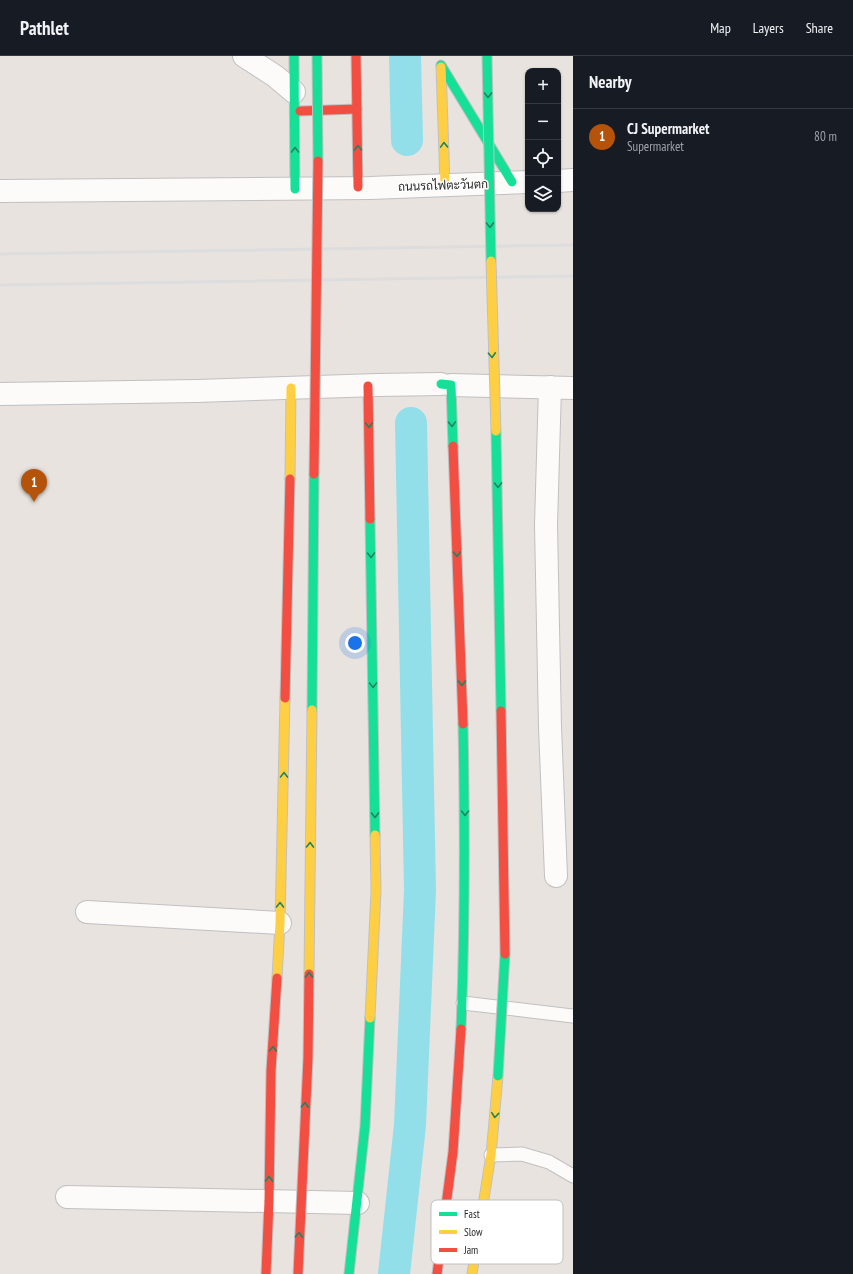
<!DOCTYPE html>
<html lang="en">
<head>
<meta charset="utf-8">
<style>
  :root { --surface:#171b24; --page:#242831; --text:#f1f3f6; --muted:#9ea1a6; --line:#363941; --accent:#b45309 }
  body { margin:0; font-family:"PT Sans Narrow",Sarabun,sans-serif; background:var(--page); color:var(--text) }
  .controls { position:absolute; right:12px; top:12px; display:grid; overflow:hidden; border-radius:8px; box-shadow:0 1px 3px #0004 }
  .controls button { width:36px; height:36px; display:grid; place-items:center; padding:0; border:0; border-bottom:1px solid var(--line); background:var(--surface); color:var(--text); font:20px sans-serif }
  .you { position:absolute; left:355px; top:587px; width:14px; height:14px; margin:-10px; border:3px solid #fff; border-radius:50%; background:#1a73e8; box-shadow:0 0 0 6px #1a73e833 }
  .badge { display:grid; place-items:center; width:26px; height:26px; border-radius:50%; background:var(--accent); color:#fff; font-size:13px; font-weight:700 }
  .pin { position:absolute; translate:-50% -33px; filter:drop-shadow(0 1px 2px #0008) }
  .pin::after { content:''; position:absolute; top:21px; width:14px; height:12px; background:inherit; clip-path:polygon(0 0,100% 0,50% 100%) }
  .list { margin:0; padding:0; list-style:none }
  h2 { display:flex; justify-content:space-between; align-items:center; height:52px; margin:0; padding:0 16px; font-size:17px }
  h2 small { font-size:13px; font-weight:400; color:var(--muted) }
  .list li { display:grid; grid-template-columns:26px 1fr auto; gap:12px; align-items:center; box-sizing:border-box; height:56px; padding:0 16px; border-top:1px solid var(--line) }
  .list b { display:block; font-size:15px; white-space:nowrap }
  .list p { margin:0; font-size:13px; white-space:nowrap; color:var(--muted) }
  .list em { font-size:13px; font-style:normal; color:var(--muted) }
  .icon { flex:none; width:22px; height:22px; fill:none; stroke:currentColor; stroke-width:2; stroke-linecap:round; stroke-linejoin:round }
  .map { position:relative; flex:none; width:573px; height:1218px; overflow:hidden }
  header { display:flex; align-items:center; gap:24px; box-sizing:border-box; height:56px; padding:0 20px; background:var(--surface); border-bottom:1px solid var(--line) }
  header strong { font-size:19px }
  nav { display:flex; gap:22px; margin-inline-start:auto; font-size:14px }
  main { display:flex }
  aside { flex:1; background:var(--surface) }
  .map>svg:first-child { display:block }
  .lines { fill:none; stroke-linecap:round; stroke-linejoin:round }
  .canal { stroke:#92dfea; stroke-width:32 }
  .lane-casing { stroke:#c1c0c1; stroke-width:15 }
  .street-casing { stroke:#c1c0c1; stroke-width:24 }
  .fast-casing { stroke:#c1c0c1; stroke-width:11 }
  .slow-casing { stroke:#c1c0c1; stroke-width:11 }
  .jam-casing { stroke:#c1c0c1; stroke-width:11 }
  .lane { stroke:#fcfbfa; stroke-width:13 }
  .street { stroke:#fcfbfa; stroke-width:22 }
  .fast { stroke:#16e098; stroke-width:9 }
  .slow { stroke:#ffcf43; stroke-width:9 }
  .jam { stroke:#f24e42; stroke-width:9 }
  .rail { stroke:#ddddde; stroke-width:3 }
  .fast-bridge-casing { stroke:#c1c0c1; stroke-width:11; stroke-linecap:butt }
  .slow-bridge-casing { stroke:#c1c0c1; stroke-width:11; stroke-linecap:butt }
  .jam-bridge-casing { stroke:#c1c0c1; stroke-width:11; stroke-linecap:butt }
  .fast-bridge { stroke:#16e098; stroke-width:9 }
  .slow-bridge { stroke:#ffcf43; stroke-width:9 }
  .jam-bridge { stroke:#f24e42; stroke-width:9 }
  .oneway { stroke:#208460 }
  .labels { text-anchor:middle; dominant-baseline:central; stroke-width:3; stroke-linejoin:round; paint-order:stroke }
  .street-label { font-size:12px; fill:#292929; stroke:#fff }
  .key { fill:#fff; stroke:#bfbfbf; stroke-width:1 }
  .key-label { font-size:11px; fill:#292929 }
</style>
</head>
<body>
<header>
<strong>Pathlet</strong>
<nav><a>Map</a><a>Layers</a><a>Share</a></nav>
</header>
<main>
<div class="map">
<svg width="573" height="1218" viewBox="0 0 573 1218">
  <rect width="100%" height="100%" fill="#e8e3df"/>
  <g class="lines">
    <g class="canal">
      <polyline points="405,0 407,84"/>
      <polyline points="394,1218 410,1069 420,834 411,367"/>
    </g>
    <g class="lane-casing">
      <g id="lane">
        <polyline points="463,947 573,960"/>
        <polyline points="491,1099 522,1098 549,1106 573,1120"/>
      </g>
    </g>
    <g class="street-casing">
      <g id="street">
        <polyline points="244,0 275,20 294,36"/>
        <polyline points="558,125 573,124"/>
        <polyline points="0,135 370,132 528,126"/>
        <polyline points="451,329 573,332"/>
        <polyline points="550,331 546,469 550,671 556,820"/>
        <polyline points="0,338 197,335 378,329 441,328"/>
        <polyline points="87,856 280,867"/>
        <polyline points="67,1141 358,1147"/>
      </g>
    </g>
    <g class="fast-casing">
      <g id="fast">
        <polyline points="294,0 295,133"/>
        <polyline points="441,9 512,126"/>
        <polyline points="441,328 451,329 453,390"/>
        <polyline points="370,463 375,779"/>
        <path d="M461,973c4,-102 4,-203 2,-305"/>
        <polyline points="349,1218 365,1070 370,962"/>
      </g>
    </g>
    <g class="slow-casing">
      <g id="slow">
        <polyline points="441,11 445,128"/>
        <polyline points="290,423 291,332"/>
        <polyline points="277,922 280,867 285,642"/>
        <polyline points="370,962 376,835 375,779"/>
        <polyline points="472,1218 491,1099 498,1020"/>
      </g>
    </g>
    <g class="jam-casing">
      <g id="jam">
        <polyline points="356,0 358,131"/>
        <polyline points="300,55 357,53"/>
        <polyline points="368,330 370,463"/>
        <polyline points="453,390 463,668"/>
        <polyline points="285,642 290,423"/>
        <polyline points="266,1218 269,1145 271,1015 277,922"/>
        <polyline points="437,1218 453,1096 461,973"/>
      </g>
    </g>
    <use href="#lane" class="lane"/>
    <use href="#street" class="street"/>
    <use href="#fast" class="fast"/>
    <use href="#slow" class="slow"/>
    <use href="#jam" class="jam"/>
    <g class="rail">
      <polyline points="0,198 573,189"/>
      <polyline points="0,229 573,220"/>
    </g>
    <g class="fast-bridge-casing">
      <g id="fast-bridge">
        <polyline points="317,0 318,105"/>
        <polyline points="487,0 491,205"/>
        <polyline points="496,375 501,655"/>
        <polyline points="312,654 314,418"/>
        <polyline points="498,1020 505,898"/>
      </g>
    </g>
    <g class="slow-bridge-casing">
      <g id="slow-bridge">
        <polyline points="491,205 496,375"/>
        <polyline points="309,918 312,654"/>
      </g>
    </g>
    <g class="jam-bridge-casing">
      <g id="jam-bridge">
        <polyline points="314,418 318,105"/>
        <polyline points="501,655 505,898"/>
        <polyline points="298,1218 308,1002 309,918"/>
      </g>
    </g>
    <use href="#fast-bridge" class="fast-bridge"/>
    <use href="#slow-bridge" class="slow-bridge"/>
    <use href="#jam-bridge" class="jam-bridge"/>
  </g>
  <defs><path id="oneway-chevron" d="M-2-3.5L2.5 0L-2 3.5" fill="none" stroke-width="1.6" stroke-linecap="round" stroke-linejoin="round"/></defs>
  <g class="oneway">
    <use href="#oneway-chevron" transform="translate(488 39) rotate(89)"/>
    <use href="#oneway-chevron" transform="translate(444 89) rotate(-92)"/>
    <use href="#oneway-chevron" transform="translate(358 92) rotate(-91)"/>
    <use href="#oneway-chevron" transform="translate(295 94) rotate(-90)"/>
    <use href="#oneway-chevron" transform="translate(490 169) rotate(89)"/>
    <use href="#oneway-chevron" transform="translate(492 299) rotate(87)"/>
    <use href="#oneway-chevron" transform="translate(452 368) rotate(88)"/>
    <use href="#oneway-chevron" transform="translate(369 369) rotate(89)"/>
    <use href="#oneway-chevron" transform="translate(498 429) rotate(89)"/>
    <use href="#oneway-chevron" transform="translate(457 498) rotate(88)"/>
    <use href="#oneway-chevron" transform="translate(371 499) rotate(89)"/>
    <use href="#oneway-chevron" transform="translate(462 627) rotate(88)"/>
    <use href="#oneway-chevron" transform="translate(373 629) rotate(89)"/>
    <use href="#oneway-chevron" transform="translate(284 719) rotate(-89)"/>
    <use href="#oneway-chevron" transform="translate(465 757) rotate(90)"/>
    <use href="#oneway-chevron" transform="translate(375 759) rotate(89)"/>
    <use href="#oneway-chevron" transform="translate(310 789) rotate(-89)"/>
    <use href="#oneway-chevron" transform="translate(280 849) rotate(-89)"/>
    <use href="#oneway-chevron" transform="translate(309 919) rotate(-89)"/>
    <use href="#oneway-chevron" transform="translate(273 993) rotate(-87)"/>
    <use href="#oneway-chevron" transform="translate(305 1049) rotate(-87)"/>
    <use href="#oneway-chevron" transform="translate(495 1059) rotate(96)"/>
    <use href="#oneway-chevron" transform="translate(269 1123) rotate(-89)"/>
    <use href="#oneway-chevron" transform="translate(299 1179) rotate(-87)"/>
  </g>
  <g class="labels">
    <g class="street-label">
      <text transform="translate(443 129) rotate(-2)">ถนนรถไฟตะวันตก</text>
    </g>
  </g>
  <rect x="431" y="1144" width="132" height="64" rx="6" class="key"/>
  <rect x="439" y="1156" width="18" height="4" fill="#16e098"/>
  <rect x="439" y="1174" width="18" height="4" fill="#ffcf43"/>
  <rect x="439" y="1192" width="18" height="4" fill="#f24e42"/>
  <g class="key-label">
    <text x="464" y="1162">Fast</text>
    <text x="464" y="1180">Slow</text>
    <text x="464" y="1198">Jam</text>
  </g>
</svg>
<div class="controls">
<button>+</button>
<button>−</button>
<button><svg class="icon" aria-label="locate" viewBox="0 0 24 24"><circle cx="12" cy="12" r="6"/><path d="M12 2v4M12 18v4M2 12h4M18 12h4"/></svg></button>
<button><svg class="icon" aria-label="layers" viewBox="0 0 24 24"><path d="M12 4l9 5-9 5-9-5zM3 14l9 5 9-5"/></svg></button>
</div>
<div class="you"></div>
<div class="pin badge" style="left:34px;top:446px">1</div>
</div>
<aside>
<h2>Nearby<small></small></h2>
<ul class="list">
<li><span class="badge">1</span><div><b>CJ Supermarket</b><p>Supermarket</p></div><em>80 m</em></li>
</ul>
</aside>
</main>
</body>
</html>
